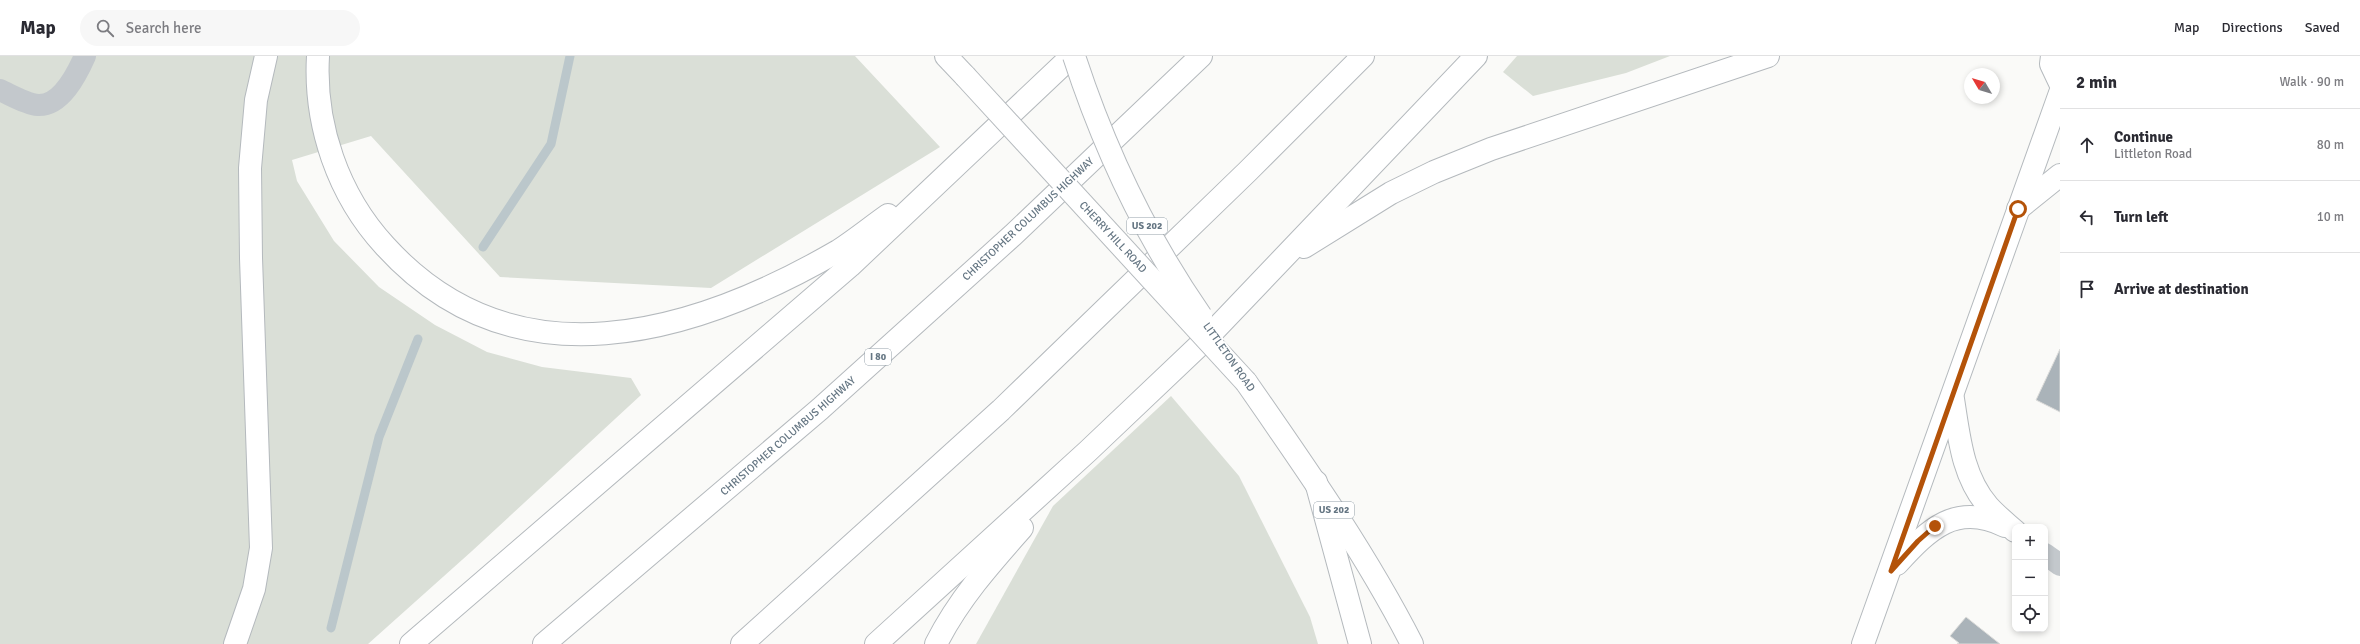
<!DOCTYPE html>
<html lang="en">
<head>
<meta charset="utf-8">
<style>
  :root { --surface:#fff; --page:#f7f7f7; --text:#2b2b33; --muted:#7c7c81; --line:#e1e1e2 }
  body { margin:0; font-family:Signika,sans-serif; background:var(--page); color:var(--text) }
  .controls { position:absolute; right:12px; bottom:12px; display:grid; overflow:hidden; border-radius:8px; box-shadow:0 2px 6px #0003 }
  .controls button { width:36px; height:36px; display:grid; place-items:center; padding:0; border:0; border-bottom:1px solid var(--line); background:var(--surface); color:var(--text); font:20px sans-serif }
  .compass { position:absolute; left:1964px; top:12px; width:36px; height:36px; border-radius:50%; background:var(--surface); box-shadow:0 2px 6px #0003; rotate:308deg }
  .stop { position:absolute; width:12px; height:12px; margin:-9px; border:3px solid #b45309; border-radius:50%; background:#fff }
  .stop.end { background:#b45309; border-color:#fff; box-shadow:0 1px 4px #0008 }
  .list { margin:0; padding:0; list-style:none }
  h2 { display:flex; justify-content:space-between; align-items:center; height:52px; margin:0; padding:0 16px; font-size:17px }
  h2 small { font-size:13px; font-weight:400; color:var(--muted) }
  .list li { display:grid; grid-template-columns:26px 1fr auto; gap:12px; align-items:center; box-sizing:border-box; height:72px; padding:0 16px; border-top:1px solid var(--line) }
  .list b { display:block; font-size:15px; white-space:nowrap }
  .list p { margin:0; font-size:13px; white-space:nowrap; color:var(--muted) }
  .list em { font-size:13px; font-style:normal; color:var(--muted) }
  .icon { flex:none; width:22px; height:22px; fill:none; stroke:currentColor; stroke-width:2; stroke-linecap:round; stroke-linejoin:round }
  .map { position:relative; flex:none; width:2060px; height:588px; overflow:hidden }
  header { display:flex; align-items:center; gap:24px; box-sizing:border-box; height:56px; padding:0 20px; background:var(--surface); border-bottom:1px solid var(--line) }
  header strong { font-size:19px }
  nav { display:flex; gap:22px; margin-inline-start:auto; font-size:14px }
  .search { width:280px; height:36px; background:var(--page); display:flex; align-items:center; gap:10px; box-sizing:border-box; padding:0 14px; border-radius:22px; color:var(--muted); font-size:15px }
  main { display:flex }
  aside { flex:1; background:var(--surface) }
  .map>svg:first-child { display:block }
  .green { fill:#dadfd7 }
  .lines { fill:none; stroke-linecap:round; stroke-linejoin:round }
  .stream { stroke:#bbc7cb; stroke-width:9 }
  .building { fill:#aab3b9; stroke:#dcdcda }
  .major-casing { stroke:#b5babe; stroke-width:24 }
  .highway-casing { stroke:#b4b9bd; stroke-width:24 }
  .minor { stroke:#c3c8cc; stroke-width:22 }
  .major { stroke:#fff; stroke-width:22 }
  .highway { stroke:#fff; stroke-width:22 }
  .major-bridge-casing { stroke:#b5babe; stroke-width:24; stroke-linecap:butt }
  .major-bridge { stroke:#fff; stroke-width:22 }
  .route { stroke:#b45309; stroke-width:5 }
  .labels { text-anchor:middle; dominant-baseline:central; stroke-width:4; stroke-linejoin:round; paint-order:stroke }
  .shield { fill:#fff; stroke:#939fa8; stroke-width:1 }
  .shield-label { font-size:10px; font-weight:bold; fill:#657683 }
  .street-label { font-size:11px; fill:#657683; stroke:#fff }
</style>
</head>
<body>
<header>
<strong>Map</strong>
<div class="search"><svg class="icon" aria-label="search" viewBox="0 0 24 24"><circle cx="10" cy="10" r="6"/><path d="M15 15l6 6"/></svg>Search here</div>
<nav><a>Map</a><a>Directions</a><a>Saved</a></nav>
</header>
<main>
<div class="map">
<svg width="2060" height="588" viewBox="0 0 2060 588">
  <rect width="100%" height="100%" fill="#fafaf8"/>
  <g class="green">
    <polygon points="0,0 855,0 940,91 711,232 500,221 371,80 292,104 297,125 334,185 379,231 435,269 487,296 542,311 631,322 641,339 472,495 368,588 0,588"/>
    <polygon points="1517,0 1670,0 1626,17 1533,40 1503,16"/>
    <polygon points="1171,340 1239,420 1310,561 1318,588 976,588 1053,450"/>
  </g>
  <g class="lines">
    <g class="stream">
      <polyline points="483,191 551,88 570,0"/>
      <polyline points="331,572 379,381 418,283"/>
    </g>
  </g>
  <g class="building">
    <polygon points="2060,293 2060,356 2036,344"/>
    <polygon points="1966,561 2000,588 1957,588 1959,587 1950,580"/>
  </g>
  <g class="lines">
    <g class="major-casing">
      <g id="major">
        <polyline points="946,0 965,20"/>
        <polyline points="2052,0 2051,8 2060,27"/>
        <polyline points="2018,153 2060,119"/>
        <path d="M1246,326c59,85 119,170 166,262"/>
        <path d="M1953,343c6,37 9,77 35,107 8,9 18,17 27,25"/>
        <path d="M1897,508c32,-35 59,-62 108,-38"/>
        <polyline points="1863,588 2060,37"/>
      </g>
    </g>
    <g class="highway-casing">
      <g id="highway">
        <path d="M318,0c-4,69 20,139 67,190 129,142 308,89 453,5 17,-11 33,-24 50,-36"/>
        <polyline points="1304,191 1391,137 1434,116 1491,93 1768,0"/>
        <polyline points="1316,426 1360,588"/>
        <polyline points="235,588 254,533 261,492 251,202 250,112 256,44 266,0"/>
        <polyline points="411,588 850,210 1072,0"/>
        <polyline points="544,588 820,353 1013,179 1201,0"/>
        <polyline points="742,588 1001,354 1248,115 1363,0"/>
        <polyline points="876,588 1088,395 1206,283 1476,0"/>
        <path d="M936,588c22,-44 54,-80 86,-116"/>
      </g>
    </g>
    <g class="minor">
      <path d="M0,34c11,5 26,14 38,15 23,1 39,-31 47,-49"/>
      <polyline points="2045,498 2060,509"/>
    </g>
    <use href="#major" class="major"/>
    <use href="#highway" class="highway"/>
    <g class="major-bridge-casing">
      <g id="major-bridge">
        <path d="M1074,0c30,92 72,181 127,260"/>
        <polyline points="965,20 1246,326"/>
      </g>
    </g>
    <use href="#major-bridge" class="major-bridge"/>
  </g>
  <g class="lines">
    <polyline class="route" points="1935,470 1918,485 1891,515 2018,153"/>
  </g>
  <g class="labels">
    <g class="shield">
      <rect x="1127" y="162" width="40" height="16" rx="3"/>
      <rect x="865" y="293" width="26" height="16" rx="3"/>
      <rect x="1314" y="446" width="40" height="16" rx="3"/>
    </g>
    <g class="shield-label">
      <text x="1147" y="170">US 202</text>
      <text x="878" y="301">I 80</text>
      <text x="1334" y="454">US 202</text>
    </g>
    <g class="street-label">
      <text transform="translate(1028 163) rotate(-43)">CHRISTOPHER COLUMBUS HIGHWAY</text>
      <text transform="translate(1113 181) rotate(47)">CHERRY HILL ROAD</text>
      <text transform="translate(1229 301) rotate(55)">LITTLETON ROAD</text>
      <text transform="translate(788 380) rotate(-41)">CHRISTOPHER COLUMBUS HIGHWAY</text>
    </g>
  </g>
</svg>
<div class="controls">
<button>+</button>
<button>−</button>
<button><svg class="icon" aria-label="locate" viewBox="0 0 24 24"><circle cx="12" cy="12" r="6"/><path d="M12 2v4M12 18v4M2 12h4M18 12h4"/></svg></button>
</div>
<svg class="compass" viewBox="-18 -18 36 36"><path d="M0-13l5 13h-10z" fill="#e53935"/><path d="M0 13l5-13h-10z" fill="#7c7c81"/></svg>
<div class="stop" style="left:2018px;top:153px"></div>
<div class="stop end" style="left:1935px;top:470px"></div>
</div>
<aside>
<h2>2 min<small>Walk · 90 m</small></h2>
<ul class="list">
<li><svg class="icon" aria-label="ahead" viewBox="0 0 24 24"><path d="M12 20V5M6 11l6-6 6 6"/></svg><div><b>Continue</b><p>Littleton Road</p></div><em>80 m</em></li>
<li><svg class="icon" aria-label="left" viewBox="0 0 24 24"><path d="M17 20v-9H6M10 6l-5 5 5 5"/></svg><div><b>Turn left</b></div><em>10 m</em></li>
<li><svg class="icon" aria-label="arrive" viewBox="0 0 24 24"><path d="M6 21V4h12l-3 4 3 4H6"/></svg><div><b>Arrive at destination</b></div></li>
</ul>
</aside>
</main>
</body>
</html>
